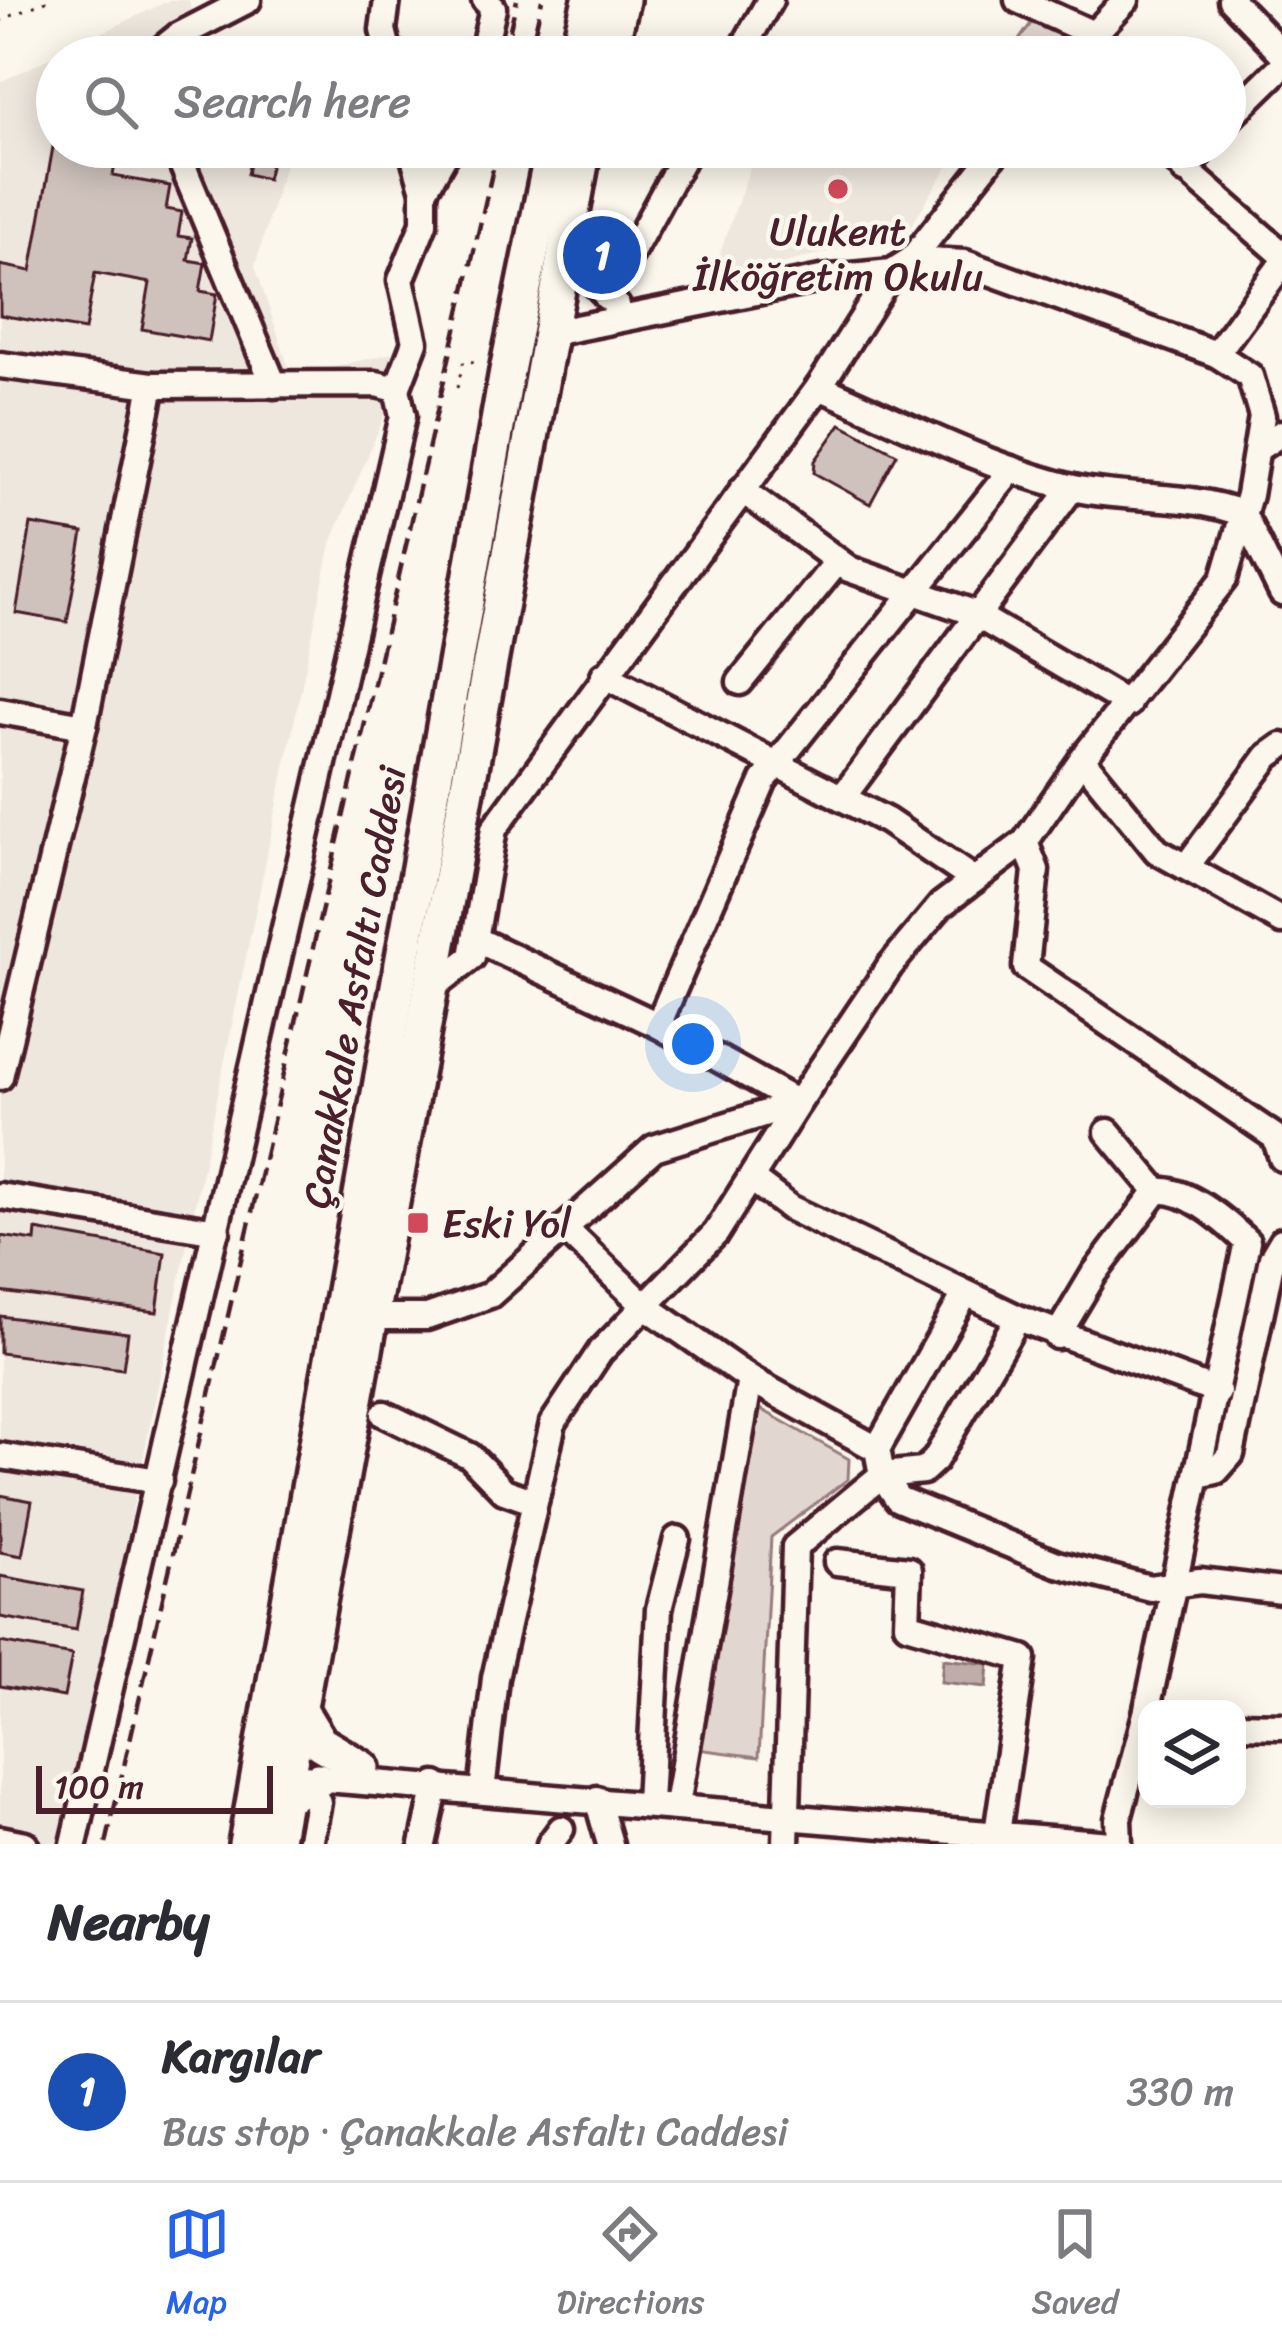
<!DOCTYPE html>
<html lang="en">
<head>
<meta charset="utf-8">
<style>
  :root { --surface:#fff; --page:#f2f2f3; --text:#2b2b33; --muted:#7c7c81; --line:#e1e1e2; --accent:#2563eb }
  body { margin:0; font-family:Sriracha,sans-serif; background:var(--page); color:var(--text) }
  .controls { position:absolute; right:36px; bottom:36px; display:grid; overflow:hidden; border-radius:24px; box-shadow:0 6px 30px #0003 }
  .controls button { width:108px; height:108px; display:grid; place-items:center; padding:0; border:0; border-bottom:3px solid var(--line); background:var(--surface); color:var(--text); font:60px sans-serif }
  .scale { position:absolute; left:36px; bottom:30px; width:237px; box-sizing:border-box; padding-left:12px; border:6px solid #4a1f2b; border-top:0; font-size:33px; line-height:42px; white-space:nowrap; color:#4a1f2b; -webkit-text-stroke:9px #fbf7ec; paint-order:stroke }
  .you { position:absolute; left:693px; top:1044px; width:42px; height:42px; margin:-30px; border:9px solid #fff; border-radius:50%; background:#1a73e8; box-shadow:0 0 0 18px #1a73e833 }
  .badge { display:grid; place-items:center; width:78px; height:78px; border-radius:50%; background:var(--accent); color:#fff; font-size:39px; font-weight:700 }
  .pin { position:absolute; translate:-50% -50%; border:6px solid #fff; box-shadow:0 3px 12px #0006 }
  .list { margin:0; padding:0; list-style:none }
  h2 { display:flex; justify-content:space-between; align-items:center; height:156px; margin:0; padding:0 48px; font-size:51px }
  h2 small { font-size:39px; font-weight:400; color:var(--muted) }
  .list li { display:grid; grid-template-columns:78px 1fr auto; gap:36px; align-items:center; box-sizing:border-box; height:180px; padding:0 48px; border-top:3px solid var(--line) }
  .list b { display:block; font-size:45px; white-space:nowrap }
  .list p { margin:0; font-size:39px; white-space:nowrap; color:var(--muted) }
  .list em { font-size:39px; font-style:normal; color:var(--muted) }
  .icon { flex:none; width:66px; height:66px; fill:none; stroke:currentColor; stroke-width:2; stroke-linecap:round; stroke-linejoin:round }
  .map { position:relative; flex:none; width:1282px; height:1844px; overflow:hidden }
  .search { position:absolute; background:var(--surface); box-shadow:0 6px 30px #0003; left:36px; right:36px; top:36px; height:132px; display:flex; align-items:center; gap:30px; box-sizing:border-box; padding:0 42px; border-radius:66px; color:var(--muted); font-size:45px }
  .sheet { height:336px; background:var(--surface) }
  nav { display:flex; justify-content:space-around; align-items:center; box-sizing:border-box; height:168px; border-top:3px solid var(--line); background:var(--surface); font-size:33px; color:var(--muted) }
  nav a { display:grid; justify-items:center; gap:6px }
  nav .on { color:var(--accent) }
  .map>svg:first-child { display:block }
  .built { fill:#eee7de }
  .green { fill:#e2d7d0; stroke:#967b7e; stroke-width:3 }
  .water { fill:#bfadaa; stroke:#907477; stroke-width:3 }
  .building { fill:#cfc2bc; stroke:#4a1f2b; stroke-width:3 }
  .lines { fill:none; stroke-linecap:round; stroke-linejoin:round }
  .minor-casing { stroke:#4a1f2b; stroke-width:33 }
  .highway-casing { stroke:#4a1f2b; stroke-width:42 }
  .path { stroke:#4a1f2b; stroke-width:3; stroke-dasharray:3 9; stroke-linecap:butt }
  .minor { stroke:#fbf7ec; stroke-width:24 }
  .highway { stroke:#fbf7ec; stroke-width:33 }
  .rail { stroke:#4a1f2b; stroke-width:4.5; stroke-dasharray:18 9; stroke-linecap:butt }
  .poi-dot { fill:#d1495b; stroke:#fbf7ec; stroke-width:4.5 }
  .labels { text-anchor:middle; dominant-baseline:central; stroke-width:9; stroke-linejoin:round; paint-order:stroke }
  .poi-label { font-size:39px; fill:#4a1f2b; stroke:#fbf7ec }
  .street-label { font-size:39px; fill:#4a1f2b; stroke:#fbf7ec }
</style>
</head>
<body>
<div class="map">
<svg width="1282" height="1844" viewBox="0 0 1282 1844">
  <rect width="100%" height="100%" fill="#fbf7ec"/>
  <filter id="ink" filterUnits="userSpaceOnUse"><feTurbulence type="fractalNoise" baseFrequency=".00833" numOctaves="2"/><feDisplacementMap in="SourceGraphic" scale="24" xChannelSelector="R" yChannelSelector="G"/><feConvolveMatrix kernelMatrix="1 2 1 2 8 2 1 2 1" color-interpolation-filters="sRGB"/></filter>
  <g filter="url(#ink)">
    <g class="built">
      <polygon points="170,0 189,0 197,41 240,57 57,57 57,147 290,147 255,266 292,377 413,348 331,543 64,1844 0,1844 0,82"/>
      <polygon points="757,147 960,147 907,232 710,282"/>
    </g>
    <g class="green">
      <polygon points="1037,15 1072,31 1052,57 1007,57"/>
      <polygon points="759,1408 849,1459 848,1479 771,1537 759,1757 697,1749"/>
    </g>
    <polygon class="water" points="943,1659 989,1664 987,1687 941,1682"/>
    <g class="building">
      <polygon points="53,147 118,147 113,176 170,186 166,209 182,212 178,236 192,238 188,260 205,263 200,291 217,294 209,341 142,329 150,283 95,273 85,330 0,315 0,265 31,271"/>
      <polygon points="254,147 275,147 267,179 247,174"/>
      <polygon points="841,424 897,454 870,504 814,473 815,461"/>
      <polygon points="31,524 83,533 67,622 16,613"/>
      <polygon points="36,1230 165,1253 157,1312 0,1292 1,1236 35,1241"/>
      <polygon points="0,1316 128,1333 123,1369 0,1353"/>
      <polygon points="0,1495 32,1501 22,1556 0,1552"/>
      <polygon points="0,1576 83,1591 76,1630 0,1617"/>
      <polygon points="0,1642 72,1655 64,1697 0,1686"/>
    </g>
    <g class="lines">
      <g class="minor-casing">
        <g id="minor">
          <polyline points="387,0 383,30 390,57"/>
          <polyline points="1018,0 1091,33"/>
          <polyline points="1231,0 1282,53"/>
          <polyline points="152,57 178,36 248,0"/>
          <polyline points="482,57 493,8 485,0"/>
          <polyline points="738,57 770,0"/>
          <polyline points="1072,57 1126,0"/>
          <polyline points="1225,122 1282,66"/>
          <polyline points="175,147 274,385"/>
          <polyline points="1160,147 1282,254"/>
          <polyline points="1185,171 1204,147"/>
          <polyline points="424,191 449,147"/>
          <polyline points="567,243 576,264 617,306"/>
          <polyline points="911,260 1000,147"/>
          <polyline points="607,297 689,147"/>
          <polyline points="1216,354 1282,264"/>
          <polyline points="0,365 152,385 376,384 397,389 403,416 74,1844"/>
          <path d="M819,387c82,35 163,78 250,100 57,14 118,5 174,27l39,79"/>
          <polyline points="397,389 415,342 401,280 424,223 424,191 411,147"/>
          <polyline points="1257,449 1282,433"/>
          <polyline points="742,490 849,569 971,612 1128,704"/>
          <polyline points="604,675 887,821 974,880"/>
          <polyline points="740,682 838,561"/>
          <polyline points="0,711 84,726"/>
          <polyline points="1082,759 1157,851 1282,921"/>
          <polyline points="842,798 1072,488"/>
          <polyline points="1025,842 1036,870 1026,967 1275,1137 1282,1158"/>
          <polyline points="1186,867 1268,756 1282,746"/>
          <polyline points="475,939 658,1025 798,1103 716,1233 600,1352 553,1423 495,1678 482,1791"/>
          <polyline points="433,987 472,957 494,829 819,387 892,272"/>
          <polyline points="658,1025 764,780 1012,469"/>
          <polyline points="0,1077 84,726 152,385"/>
          <polyline points="1108,1132 1157,1191"/>
          <polyline points="753,1180 790,1208 1018,1318 1218,1392"/>
          <polyline points="0,1196 217,1231"/>
          <polyline points="565,1229 644,1305 750,1379 877,1449 882,1475 898,1499 1057,1564 1150,1588 1200,1581 1282,1591"/>
          <polyline points="372,1317 427,1317 490,1295 654,1148 798,1103 890,966 941,905 1025,842 1082,759 1224,579 1249,495 1262,416 1250,376 1216,354 965,263 911,260 892,272 821,279 551,333"/>
          <path d="M1057,1336l37,-62 63,-83c30,-3 68,30 90,51l-100,467"/>
          <polyline points="384,1414 470,1456 504,1491 532,1501"/>
          <polyline points="877,1449 965,1294"/>
          <polyline points="0,1456 159,1481"/>
          <polyline points="1198,1475 1216,1471 1231,1454 1272,1258 1282,1241"/>
          <polyline points="837,1562 909,1570 907,1624 1023,1658 997,1833"/>
          <polyline points="1237,1725 1282,1726"/>
          <polyline points="302,1777 1110,1844"/>
          <polyline points="597,1799 610,1844"/>
          <polyline points="649,1803 659,1609 677,1539"/>
          <polyline points="677,1805 750,1379"/>
          <polyline points="0,1839 25,1844"/>
          <polyline points="310,1844 318,1802"/>
          <polyline points="423,1844 436,1785"/>
          <polyline points="550,1844 561,1829"/>
          <polyline points="786,1844 795,1547 882,1475 923,1471 935,1460 1018,1318"/>
          <polyline points="1119,1844 1118,1819 1147,1710"/>
        </g>
      </g>
      <g class="highway-casing">
        <g id="highway">
          <polyline points="576,57 590,0"/>
          <polyline points="608,57 622,0"/>
          <polyline points="300,1710 320,1743 362,1768"/>
          <polyline points="284,1798 318,1780"/>
          <polyline points="246,1844 507,371 553,147"/>
          <polyline points="275,1844 584,147"/>
        </g>
      </g>
      <g class="path">
        <polyline points="0,21 48,0"/>
        <polyline points="457,388 464,360 482,364"/>
      </g>
      <use href="#minor" class="minor"/>
      <use href="#highway" class="highway"/>
      <g class="rail">
        <polyline points="503,57 517,0"/>
        <polyline points="529,57 542,0"/>
        <polyline points="106,1844 498,147"/>
      </g>
    </g>
  </g>
  <g class="poi-dot">
    <circle cx="838" cy="189" r="12"/>
    <rect x="406" y="1211" width="24" height="24" rx="6"/>
  </g>
  <g class="labels">
    <g class="poi-label">
      <text x="838" y="231">Ulukent<tspan x="838" dy="45">İlköğretim Okulu</tspan></text>
      <text x="442" y="1223" text-anchor="start">Eski Yol</text>
    </g>
    <g class="street-label">
      <text transform="translate(354 987) rotate(-80)">Çanakkale Asfaltı Caddesi</text>
    </g>
  </g>
</svg>
<div class="controls">
<button><svg class="icon" aria-label="layers" viewBox="0 0 24 24"><path d="M12 4l9 5-9 5-9-5zM3 14l9 5 9-5"/></svg></button>
</div>
<div class="scale">100 m</div>
<div class="you"></div>
<div class="pin badge" style="left:602px;top:255px;background:#1a4fb4">1</div>
<div class="search"><svg class="icon" aria-label="search" viewBox="0 0 24 24"><circle cx="10" cy="10" r="6"/><path d="M15 15l6 6"/></svg>Search here</div>
</div>
<section class="sheet">
<h2>Nearby<small></small></h2>
<ul class="list">
<li><span class="badge" style="background:#1a4fb4">1</span><div><b>Kargılar</b><p>Bus stop · Çanakkale Asfaltı Caddesi</p></div><em>330 m</em></li>
</ul>
</section>
<nav>
<a class="on"><svg class="icon" aria-label="map" viewBox="0 0 24 24"><path d="M3 6l6-2 6 2 6-2v14l-6 2-6-2-6 2zM9 4v14M15 6v14"/></svg>Map</a>
<a><svg class="icon" aria-label="directions" viewBox="0 0 24 24"><path d="M12 3l9 9-9 9-9-9zM9 14v-3h6M13 9l2 2-2 2"/></svg>Directions</a>
<a><svg class="icon" aria-label="saved" viewBox="0 0 24 24"><path d="M7 4h10v16l-5-4-5 4z"/></svg>Saved</a>
</nav>
</body>
</html>
